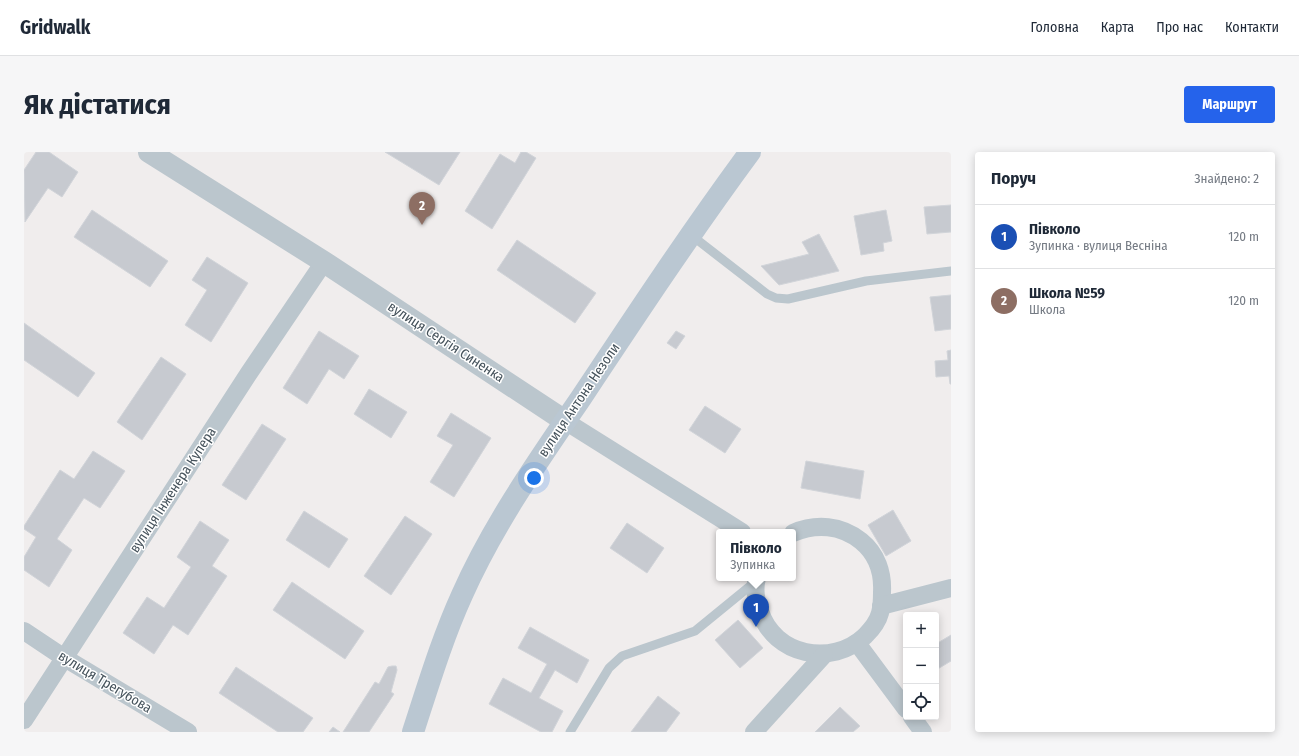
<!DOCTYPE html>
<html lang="uk">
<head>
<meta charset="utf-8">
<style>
  :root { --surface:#fff; --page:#f6f6f7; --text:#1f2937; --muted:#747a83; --line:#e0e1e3; --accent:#2563eb }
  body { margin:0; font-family:"Fira Sans Condensed",sans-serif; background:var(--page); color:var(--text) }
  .controls { position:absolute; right:12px; bottom:12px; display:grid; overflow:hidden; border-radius:4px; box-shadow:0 2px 10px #0003 }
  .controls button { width:36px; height:36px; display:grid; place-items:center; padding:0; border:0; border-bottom:1px solid var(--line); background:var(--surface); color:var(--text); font:20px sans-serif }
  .you { position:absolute; left:510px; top:326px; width:14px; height:14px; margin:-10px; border:3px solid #fff; border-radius:50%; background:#1a73e8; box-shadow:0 0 0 6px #1a73e833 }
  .badge { display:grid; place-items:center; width:26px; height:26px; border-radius:50%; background:var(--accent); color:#fff; font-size:13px; font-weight:700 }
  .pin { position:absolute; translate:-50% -33px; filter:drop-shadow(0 1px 2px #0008) }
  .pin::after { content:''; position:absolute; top:21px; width:14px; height:12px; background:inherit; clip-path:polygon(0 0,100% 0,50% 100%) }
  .popup { position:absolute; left:692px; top:377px; width:80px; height:52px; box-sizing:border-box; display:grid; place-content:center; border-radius:4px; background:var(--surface); filter:drop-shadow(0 1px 3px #0005); font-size:13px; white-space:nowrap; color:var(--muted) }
  .popup b { font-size:15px; color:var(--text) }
  .popup::after { content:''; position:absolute; left:50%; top:100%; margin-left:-8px; border:8px solid transparent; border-top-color:var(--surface) }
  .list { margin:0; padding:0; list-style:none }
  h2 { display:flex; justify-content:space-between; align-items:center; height:52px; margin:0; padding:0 16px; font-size:17px }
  h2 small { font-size:13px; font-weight:400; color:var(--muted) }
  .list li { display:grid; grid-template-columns:26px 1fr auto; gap:12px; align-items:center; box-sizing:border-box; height:64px; padding:0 16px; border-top:1px solid var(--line) }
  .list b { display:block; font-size:15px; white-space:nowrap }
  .list p { margin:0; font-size:13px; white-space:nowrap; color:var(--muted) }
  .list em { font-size:13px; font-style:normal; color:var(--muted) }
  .icon { flex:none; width:22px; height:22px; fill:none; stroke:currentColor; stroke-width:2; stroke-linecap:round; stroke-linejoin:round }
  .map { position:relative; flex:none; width:927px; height:580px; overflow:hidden; border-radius:4px }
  header { display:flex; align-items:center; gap:24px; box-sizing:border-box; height:56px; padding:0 20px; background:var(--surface); border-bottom:1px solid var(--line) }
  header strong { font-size:19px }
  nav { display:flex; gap:22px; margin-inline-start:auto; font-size:14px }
  .intro { display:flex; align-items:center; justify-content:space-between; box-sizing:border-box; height:96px; padding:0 24px }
  h1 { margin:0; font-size:28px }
  .button { padding:10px 18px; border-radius:4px; background:var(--accent); color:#fff; font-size:14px; font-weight:700 }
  main { display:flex; gap:24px; padding:0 24px }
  aside { flex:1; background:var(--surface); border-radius:4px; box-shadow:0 2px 10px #0003 }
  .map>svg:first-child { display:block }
  .building { fill:#c7cad0; stroke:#d1d4d9 }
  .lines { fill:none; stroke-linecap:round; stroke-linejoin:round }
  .service { stroke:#bbc6cd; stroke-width:9 }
  .minor { stroke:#bbc6cd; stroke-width:18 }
  .tertiary { stroke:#bbc6cd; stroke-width:22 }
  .secondary { stroke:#bac7d2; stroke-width:22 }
  .labels { text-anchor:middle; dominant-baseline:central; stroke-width:3; stroke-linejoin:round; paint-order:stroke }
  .street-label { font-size:14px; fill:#45525b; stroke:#fff }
</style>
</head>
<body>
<header>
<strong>Gridwalk</strong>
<nav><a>Головна</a><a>Карта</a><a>Про нас</a><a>Контакти</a></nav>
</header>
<div class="intro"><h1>Як дістатися</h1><a class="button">Маршрут</a></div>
<main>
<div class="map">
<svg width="927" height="580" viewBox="0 0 927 580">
  <rect width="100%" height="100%" fill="#f0eded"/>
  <g class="building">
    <polygon points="12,0 25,0 54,20 38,45 24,36 1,70 0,18"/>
    <polygon points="361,0 436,0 415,33"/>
    <polygon points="497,0 502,0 512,6 468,77 441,59 476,2 491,11"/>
    <polygon points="927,53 927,80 903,82 900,55"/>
    <polygon points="68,58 144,109 126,135 50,85"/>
    <polygon points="862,58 868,89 859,91 860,99 837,103 830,64"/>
    <polygon points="795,82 815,119 755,133 737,114 785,102 778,90"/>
    <polygon points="493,88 572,141 551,171 473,118"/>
    <polygon points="183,105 224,131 187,190 161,173 183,138 168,128"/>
    <polygon points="927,143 927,177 911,179 906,145"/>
    <polygon points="0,171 71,221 54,245 0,208"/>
    <polygon points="295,179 335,204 320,227 305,217 283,252 259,236"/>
    <polygon points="652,179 661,184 652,197 643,191"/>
    <polygon points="927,198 927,232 926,232 925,224 912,225 911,209 924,208 923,199"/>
    <polygon points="137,205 162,222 118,288 93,270"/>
    <polygon points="345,237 383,260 367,286 330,262"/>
    <polygon points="681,254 717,277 701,301 665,278"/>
    <polygon points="427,261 467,286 430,345 406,330 429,293 413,284"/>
    <polygon points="238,272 262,287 222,348 198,333"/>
    <polygon points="69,299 101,319 76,356 60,346 33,387 48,398 25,435 0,418 0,405 12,385 0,377 0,374 36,318 50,327"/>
    <polygon points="782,309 840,319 836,347 777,336"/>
    <polygon points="869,358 887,389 862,404 844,373"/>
    <polygon points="280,359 324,387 305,416 262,388"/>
    <polygon points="381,364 408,382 367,443 340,424"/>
    <polygon points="176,369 205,388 188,414 203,424 164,483 149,473 130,502 99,481 123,445 140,456 167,415 153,405"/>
    <polygon points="603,371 640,396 623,421 586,396"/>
    <polygon points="268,430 340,479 321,507 249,458"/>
    <polygon points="714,468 739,496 716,516 691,488"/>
    <polygon points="506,475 565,508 553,531 531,518 515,546 539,559 528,580 517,580 465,552 479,526 507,541 523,512 494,496"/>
    <polygon points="927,483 927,509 912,518 912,492"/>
    <polygon points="368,514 372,514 373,518 367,540 370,542 345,580 319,580 351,530 355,532 364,515"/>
    <polygon points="212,515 289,566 279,580 254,580 195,541"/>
    <polygon points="634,544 656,561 642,580 607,580"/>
    <polygon points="816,555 836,574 829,580 791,580"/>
    <polygon points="309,575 316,580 305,580"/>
  </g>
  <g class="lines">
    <g class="service">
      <polyline points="667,83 743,142 752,146 764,147 842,129 927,119"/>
      <polyline points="546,580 585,516 598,504 671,479 731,430"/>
    </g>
    <g class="minor">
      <polyline points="541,269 718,380"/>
      <path d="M733,426c-3,11 -1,23 3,33 14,45 72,56 105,25 6,-6 13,-15 15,-23 2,-7 2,-14 2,-21 1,-19 -5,-38 -21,-51 -20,-16 -45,-18 -68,-8"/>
      <polyline points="857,454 927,436"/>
      <polyline points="0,479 39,505 164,580"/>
      <polyline points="833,491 882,557"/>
      <polyline points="888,565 899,580"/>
      <polyline points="0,568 225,221 300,110"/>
      <polyline points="730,580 800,503"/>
    </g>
    <polyline class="tertiary" points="125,0 300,110 541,269"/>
    <path class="secondary" d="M389,580c15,-46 29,-93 49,-137 31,-70 76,-134 119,-197 55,-83 110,-166 169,-246"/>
  </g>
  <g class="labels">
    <g class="street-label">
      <text transform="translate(422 190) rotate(33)">вулиця Сергія Синенка</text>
      <text transform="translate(555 248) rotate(-56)">вулиця Антона Незоли</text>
      <text transform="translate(149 338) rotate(-57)">вулиця Інженера Купера</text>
      <text transform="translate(81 530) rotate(31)">вулиця Трегубова</text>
    </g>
  </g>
</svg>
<div class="controls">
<button>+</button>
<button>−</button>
<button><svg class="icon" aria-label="locate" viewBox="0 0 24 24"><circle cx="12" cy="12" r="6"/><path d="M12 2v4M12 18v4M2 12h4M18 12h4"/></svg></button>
</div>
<div class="you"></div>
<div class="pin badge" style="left:732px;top:475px;background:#1a4fb4">1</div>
<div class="popup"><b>Півколо</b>Зупинка</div>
<div class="pin badge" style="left:398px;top:73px;background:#8d6e63">2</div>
</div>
<aside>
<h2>Поруч<small>Знайдено: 2</small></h2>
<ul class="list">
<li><span class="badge" style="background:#1a4fb4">1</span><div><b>Півколо</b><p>Зупинка · вулиця Весніна</p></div><em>120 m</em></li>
<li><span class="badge" style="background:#8d6e63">2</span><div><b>Школа №59</b><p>Школа</p></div><em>120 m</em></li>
</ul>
</aside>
</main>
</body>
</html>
